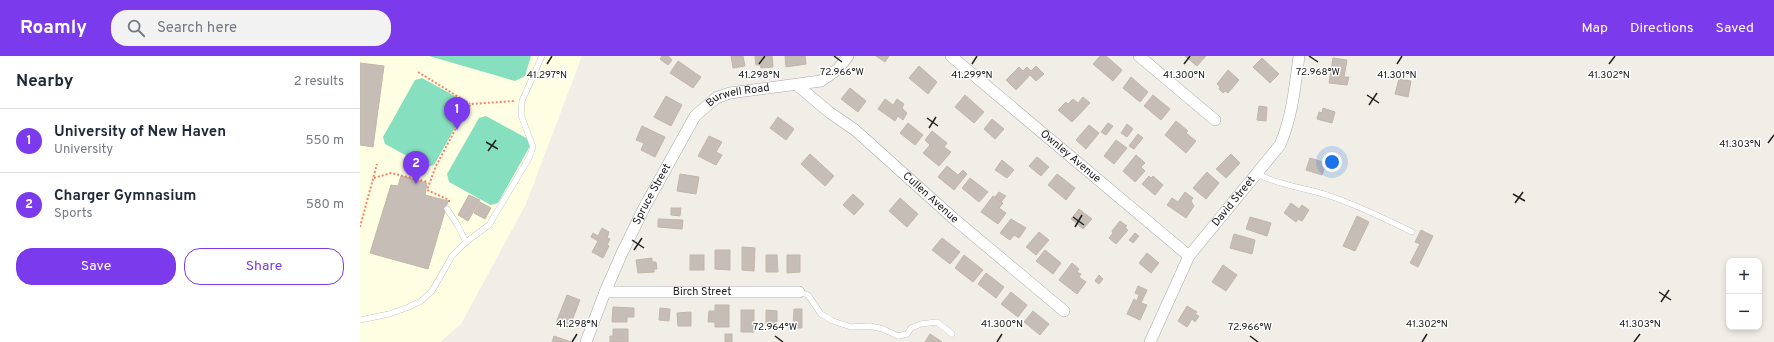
<!DOCTYPE html>
<html lang="en">
<head>
<meta charset="utf-8">
<style>
  :root { --surface:#fff; --page:#f2f2f3; --text:#1f2937; --muted:#747a83; --line:#e0e1e3; --accent:#7c3aed }
  body { margin:0; font-family:Overpass,sans-serif; background:var(--page); color:var(--text) }
  .controls { position:absolute; right:12px; bottom:12px; display:grid; overflow:hidden; border-radius:8px; box-shadow:0 2px 6px #0003 }
  .controls button { width:36px; height:36px; display:grid; place-items:center; padding:0; border:0; border-bottom:1px solid var(--line); background:var(--surface); color:var(--text); font:20px sans-serif }
  .you { position:absolute; left:972px; top:106px; width:14px; height:14px; margin:-10px; border:3px solid #fff; border-radius:50%; background:#1a73e8; box-shadow:0 0 0 6px #1a73e833 }
  .badge { display:grid; place-items:center; width:26px; height:26px; border-radius:50%; background:var(--accent); color:#fff; font-size:13px; font-weight:700 }
  .pin { position:absolute; translate:-50% -33px; filter:drop-shadow(0 1px 2px #0008) }
  .pin::after { content:''; position:absolute; top:21px; width:14px; height:12px; background:inherit; clip-path:polygon(0 0,100% 0,50% 100%) }
  .list { margin:0; padding:0; list-style:none }
  h2 { display:flex; justify-content:space-between; align-items:center; height:52px; margin:0; padding:0 16px; font-size:17px }
  h2 small { font-size:13px; font-weight:400; color:var(--muted) }
  .list li { display:grid; grid-template-columns:26px 1fr auto; gap:12px; align-items:center; box-sizing:border-box; height:64px; padding:0 16px; border-top:1px solid var(--line) }
  .list b { display:block; font-size:15px; white-space:nowrap }
  .list p { margin:0; font-size:13px; white-space:nowrap; color:var(--muted) }
  .list em { font-size:13px; font-style:normal; color:var(--muted) }
  .actions { display:flex; gap:8px; padding:12px 16px }
  .actions a { flex:1; padding:9px 0; border:1px solid var(--accent); border-radius:16px; text-align:center; font-size:14px; color:var(--accent) }
  .actions .main { background:var(--accent); color:#fff }
  .icon { flex:none; width:22px; height:22px; fill:none; stroke:currentColor; stroke-width:2; stroke-linecap:round; stroke-linejoin:round }
  .map { position:relative; flex:none; width:1414px; height:286px; overflow:hidden }
  header { display:flex; align-items:center; gap:24px; box-sizing:border-box; height:56px; padding:0 20px; background:var(--accent); color:#fff }
  header strong { font-size:19px }
  nav { display:flex; gap:22px; margin-inline-start:auto; font-size:14px }
  .search { width:280px; height:36px; background:var(--page); display:flex; align-items:center; gap:10px; box-sizing:border-box; padding:0 14px; border-radius:16px; color:var(--muted); font-size:15px }
  main { display:flex }
  aside { flex:1; background:var(--surface) }
  .map>svg:first-child { display:block }
  .education { fill:#feffe2 }
  .pitch { fill:#86dfbe }
  .building { fill:#c6beb6; stroke:#c3b5a9 }
  .lines { fill:none; stroke-linecap:round; stroke-linejoin:round }
  .lane-casing { stroke:#a8a8a8; stroke-width:6 }
  .street-casing { stroke:#a8a8a8; stroke-width:12 }
  .path { stroke:#f98070; stroke-width:2; stroke-dasharray:2 2; stroke-linecap:butt }
  .lane { stroke:#fff; stroke-width:5.5 }
  .street { stroke:#fff; stroke-width:11 }
  .ticks { fill:none; stroke:#212121; stroke-width:1.5 }
  .labels { text-anchor:middle; dominant-baseline:central; stroke-width:3; stroke-linejoin:round; paint-order:stroke }
  .street-label { font-size:11px; fill:#212121; stroke:#fff }
  .ticks-label { font-size:10px; text-anchor:middle; fill:#212121; stroke:#fff; stroke-width:3; stroke-linejoin:round; paint-order:stroke }
</style>
</head>
<body>
<header>
<strong>Roamly</strong>
<div class="search"><svg class="icon" aria-label="search" viewBox="0 0 24 24"><circle cx="10" cy="10" r="6"/><path d="M15 15l6 6"/></svg>Search here</div>
<nav><a>Map</a><a>Directions</a><a>Saved</a></nav>
</header>
<main>
<aside>
<h2>Nearby<small>2 results</small></h2>
<ul class="list">
<li><span class="badge">1</span><div><b>University of New Haven</b><p>University</p></div><em>550 m</em></li>
<li><span class="badge">2</span><div><b>Charger Gymnasium</b><p>Sports</p></div><em>580 m</em></li>
</ul>
<div class="actions"><a class="main">Save</a><a>Share</a></div>
</aside>
<div class="map">
<svg width="1414" height="286" viewBox="0 0 1414 286">
  <rect width="100%" height="100%" fill="#f1eee7"/>
  <polygon class="education" points="0,0 222,0 166,148 101,268 80,286 0,286"/>
  <g class="pitch">
    <polygon points="69,0 171,0 165,20 155,25"/>
    <polygon points="62,22 104,45 106,52 74,109 67,111 25,88 23,81 55,24"/>
    <polygon points="126,60 168,83 170,90 138,147 131,149 89,126 87,118 119,62"/>
  </g>
  <g class="building">
    <polygon points="302,0 308,0 312,4 308,9 300,3"/>
    <polygon points="371,0 383,0 385,10 373,12"/>
    <polygon points="395,0 412,0 413,11 401,12 400,9 396,9"/>
    <polygon points="425,0 445,0 446,8 426,11"/>
    <polygon points="516,0 529,0 525,6"/>
    <polygon points="740,0 746,0 762,14 753,25 733,8"/>
    <polygon points="825,0 846,0 837,10"/>
    <polygon points="902,2 919,18 910,27 893,11"/>
    <polygon points="973,2 987,4 984,21 989,21 987,29 969,27"/>
    <polygon points="318,5 341,21 333,32 310,17"/>
    <polygon points="0,7 24,10 13,91 0,89"/>
    <polygon points="559,10 577,26 568,38 549,22"/>
    <polygon points="676,10 684,18 676,25 670,19 656,34 646,24 659,11 663,15 667,11 671,15"/>
    <polygon points="868,14 879,24 868,37 865,35 863,37 859,33 860,31 857,28"/>
    <polygon points="771,21 788,36 780,46 763,32"/>
    <polygon points="1039,23 1051,25 1048,41 1035,38"/>
    <polygon points="490,32 506,45 498,56 481,43"/>
    <polygon points="605,39 624,56 614,67 595,51"/>
    <polygon points="793,39 810,53 801,64 784,50"/>
    <polygon points="306,40 322,49 311,70 294,61"/>
    <polygon points="723,41 730,47 712,66 698,54 706,46 708,48 713,43 718,47"/>
    <polygon points="525,43 533,49 537,43 544,48 542,52 547,57 543,64 538,60 535,65 518,53"/>
    <polygon points="899,50 907,51 906,65 897,64"/>
    <polygon points="963,52 975,56 972,67 957,63 959,56 962,57"/>
    <polygon points="418,61 434,73 426,84 410,72"/>
    <polygon points="632,63 644,73 635,83 624,73"/>
    <polygon points="816,65 828,75 826,77 836,85 826,97 805,79"/>
    <polygon points="548,67 563,79 555,89 540,77"/>
    <polygon points="748,67 753,70 746,79 741,76"/>
    <polygon points="767,68 773,73 767,81 761,77"/>
    <polygon points="729,69 739,77 726,93 716,84"/>
    <polygon points="282,70 305,81 295,101 281,94 284,87 276,84"/>
    <polygon points="572,75 587,87 584,91 591,96 579,110 563,97 570,89 565,84"/>
    <polygon points="778,78 783,82 774,93 769,90"/>
    <polygon points="349,80 362,86 356,96 362,99 356,109 338,100"/>
    <polygon points="756,84 767,92 754,108 744,100"/>
    <polygon points="450,98 474,120 465,130 441,108"/>
    <polygon points="871,98 880,107 866,122 856,113"/>
    <polygon points="776,99 785,107 781,111 785,115 775,126 763,115"/>
    <polygon points="677,101 689,111 681,120 669,110"/>
    <polygon points="950,102 966,107 962,119 946,114"/>
    <polygon points="642,104 654,114 647,122 635,114"/>
    <polygon points="587,110 598,119 603,114 607,118 594,134 578,121"/>
    <polygon points="847,116 859,127 846,143 833,132"/>
    <polygon points="320,118 339,121 336,138 317,135"/>
    <polygon points="697,118 715,132 706,144 688,129"/>
    <polygon points="41,120 67,127 65,139 88,145 68,213 10,197 31,129 38,130"/>
    <polygon points="789,120 791,122 793,120 803,129 795,139 782,128"/>
    <polygon points="610,122 628,136 619,146 602,132"/>
    <polygon points="639,136 646,140 641,146 635,141"/>
    <polygon points="825,136 833,142 831,145 834,150 826,162 807,149 812,142 818,146"/>
    <polygon points="493,138 504,148 494,159 483,149"/>
    <polygon points="109,139 120,144 108,165 98,159"/>
    <polygon points="633,140 643,147 639,152 646,157 638,168 621,156"/>
    <polygon points="540,142 558,158 547,171 529,155"/>
    <polygon points="120,146 131,152 125,163 114,157"/>
    <polygon points="931,147 939,153 942,149 949,154 942,165 938,163 936,166 924,157"/>
    <polygon points="311,152 321,152 320,160 311,159"/>
    <polygon points="719,153 732,163 723,173 711,163"/>
    <polygon points="997,160 1009,166 995,195 983,190"/>
    <polygon points="890,161 911,167 907,180 886,173"/>
    <polygon points="298,163 323,164 322,173 298,171"/>
    <polygon points="651,163 666,172 659,182 654,179 650,184 640,177"/>
    <polygon points="760,165 767,170 765,172 768,174 756,188 749,182 753,177 752,175"/>
    <polygon points="242,172 249,176 247,182 250,183 247,189 249,190 243,202 232,196 238,185 231,181 233,177 238,180"/>
    <polygon points="1061,174 1073,180 1058,211 1050,207 1060,188 1055,186"/>
    <polygon points="679,176 689,184 676,199 666,191"/>
    <polygon points="775,177 779,180 773,187 769,184"/>
    <polygon points="874,178 895,184 892,198 870,192"/>
    <polygon points="582,182 600,196 590,208 572,194"/>
    <polygon points="382,191 395,192 394,215 382,214"/>
    <polygon points="355,194 370,194 370,214 355,213"/>
    <polygon points="685,194 701,207 693,218 676,205"/>
    <polygon points="787,197 799,207 791,217 779,207"/>
    <rect x="330" y="199" width="14" height="15"/>
    <polygon points="406,199 417,199 418,216 406,216"/>
    <polygon points="427,199 440,199 440,216 427,217"/>
    <polygon points="604,199 623,214 613,226 595,212"/>
    <polygon points="292,202 292,206 296,206 297,213 294,213 294,216 278,217 276,204"/>
    <polygon points="712,207 719,213 717,216 721,218 719,221 726,226 717,238 699,224"/>
    <polygon points="863,209 877,219 866,235 852,226"/>
    <polygon points="626,217 644,231 636,242 618,228"/>
    <polygon points="739,219 743,223 739,228 735,225"/>
    <polygon points="778,230 787,234 781,247 787,249 780,264 767,258 774,243 777,245 779,239 775,237"/>
    <polygon points="651,236 667,249 658,261 641,248"/>
    <polygon points="207,239 220,244 209,272 196,267"/>
    <polygon points="355,249 369,249 369,271 355,271 355,266 348,266 349,255 355,255"/>
    <polygon points="827,250 837,256 835,258 839,260 835,266 832,263 827,271 818,265"/>
    <polygon points="253,251 274,252 274,261 267,261 267,266 252,266"/>
    <polygon points="300,252 310,253 309,265 299,264"/>
    <polygon points="434,253 442,253 442,272 433,272"/>
    <rect x="381" y="254" width="13" height="22"/>
    <polygon points="406,254 417,255 417,268 406,268"/>
    <polygon points="673,255 689,268 680,279 664,266"/>
    <polygon points="331,256 331,270 318,270 317,257"/>
    <polygon points="253,273 268,273 268,286 250,286 250,280 253,280"/>
    <rect x="365" y="278" width="7" height="8"/>
    <polygon points="570,278 582,286 565,286"/>
    <polygon points="194,280 211,286 192,286"/>
  </g>
  <g class="lines">
    <g class="lane-casing">
      <g id="lane">
        <path d="M897,118c22,11 47,14 70,21 30,10 57,23 85,37"/>
        <polyline points="87,153 97,168 106,186"/>
        <polyline points="439,236 448,239 461,258 473,265 491,271 510,270 523,273 538,280 547,278 551,272 561,268 577,266 592,278"/>
        <polyline points="0,264 29,258 49,251 61,245 72,235 92,200 106,186 129,169 169,102 173,91 161,59 162,45 182,0"/>
      </g>
    </g>
    <g class="street-casing">
      <g id="street">
        <path id="s1" d="M591,0l238,200"/>
        <polyline points="779,0 855,64"/>
        <path id="s2" d="M437,29l32,27 26,18 98,88 111,93"/>
        <path id="s3" d="M245,236h194"/>
        <path id="s4" d="M226,286l19,-50 17,-39 22,-45 51,-92 21,-18 14,-5 91,-12 17,-12 10,-13"/>
        <path id="s5" d="M790,286l39,-86 91,-111c12,-28 15,-58 19,-89"/>
      </g>
    </g>
    <g class="path">
      <polyline points="58,16 110,48"/>
      <polyline points="14,122 31,117 68,126"/>
      <polyline points="89,146 89,144 67,134 76,110 105,55 111,48 154,45"/>
      <polyline points="0,171 17,108"/>
    </g>
    <use href="#lane" class="lane"/>
    <use href="#street" class="street"/>
  </g>
  <path class="ticks" d="M474,0l8,6M949,0l9,6M187,8l5,-8M399,8l6,-8M612,8l5,-8M824,8l6,-8M1037,8l5,-8M1249,8l6,-8M1007,39l12,8M1009,49l8,-12M567,62l11,8M569,72l7,-11M126,86l12,7M1408,87l6,-8M128,95l8,-11M1153,138l12,7M1155,147l8,-11M713,161l11,8M715,171l7,-12M272,184l12,8M274,194l8,-12M1299,236l12,8M1301,246l8,-12M415,280l8,6M890,280l8,6M212,286l5,-8M637,286l5,-8M1062,286l5,-8M1274,286l6,-8"/>
  <g class="labels">
    <g class="street-label">
      <text stroke="none"><textPath href="#s4" startOffset="301">Burwell Road</textPath></text>
      <text stroke="none"><textPath href="#s1" startOffset="156">Ownley Avenue</textPath></text>
      <text stroke="none"><textPath href="#s4" startOffset="162">Spruce Street</textPath></text>
      <text stroke="none"><textPath href="#s2" startOffset="175">Cullen Avenue</textPath></text>
      <text stroke="none"><textPath href="#s5" startOffset="165">David Street</textPath></text>
      <text stroke="none"><textPath href="#s3" startOffset="97">Birch Street</textPath></text>
    </g>
  </g>
  <g class="ticks-label">
    <text x="482" y="19">72.966°W</text>
    <text x="958" y="19">72.968°W</text>
    <text x="187" y="22">41.297°N</text>
    <text x="399" y="22">41.298°N</text>
    <text x="612" y="22">41.299°N</text>
    <text x="824" y="22">41.300°N</text>
    <text x="1037" y="22">41.301°N</text>
    <text x="1249" y="22">41.302°N</text>
    <text x="1380" y="91">41.303°N</text>
    <text x="217" y="271">41.298°N</text>
    <text x="642" y="271">41.300°N</text>
    <text x="1067" y="271">41.302°N</text>
    <text x="1280" y="271">41.303°N</text>
    <text x="415" y="274">72.964°W</text>
    <text x="890" y="274">72.966°W</text>
  </g>
</svg>
<div class="controls">
<button>+</button>
<button>−</button>
</div>
<div class="you"></div>
<div class="pin badge" style="left:97px;top:74px">1</div>
<div class="pin badge" style="left:56px;top:128px">2</div>
</div>
</main>
</body>
</html>
